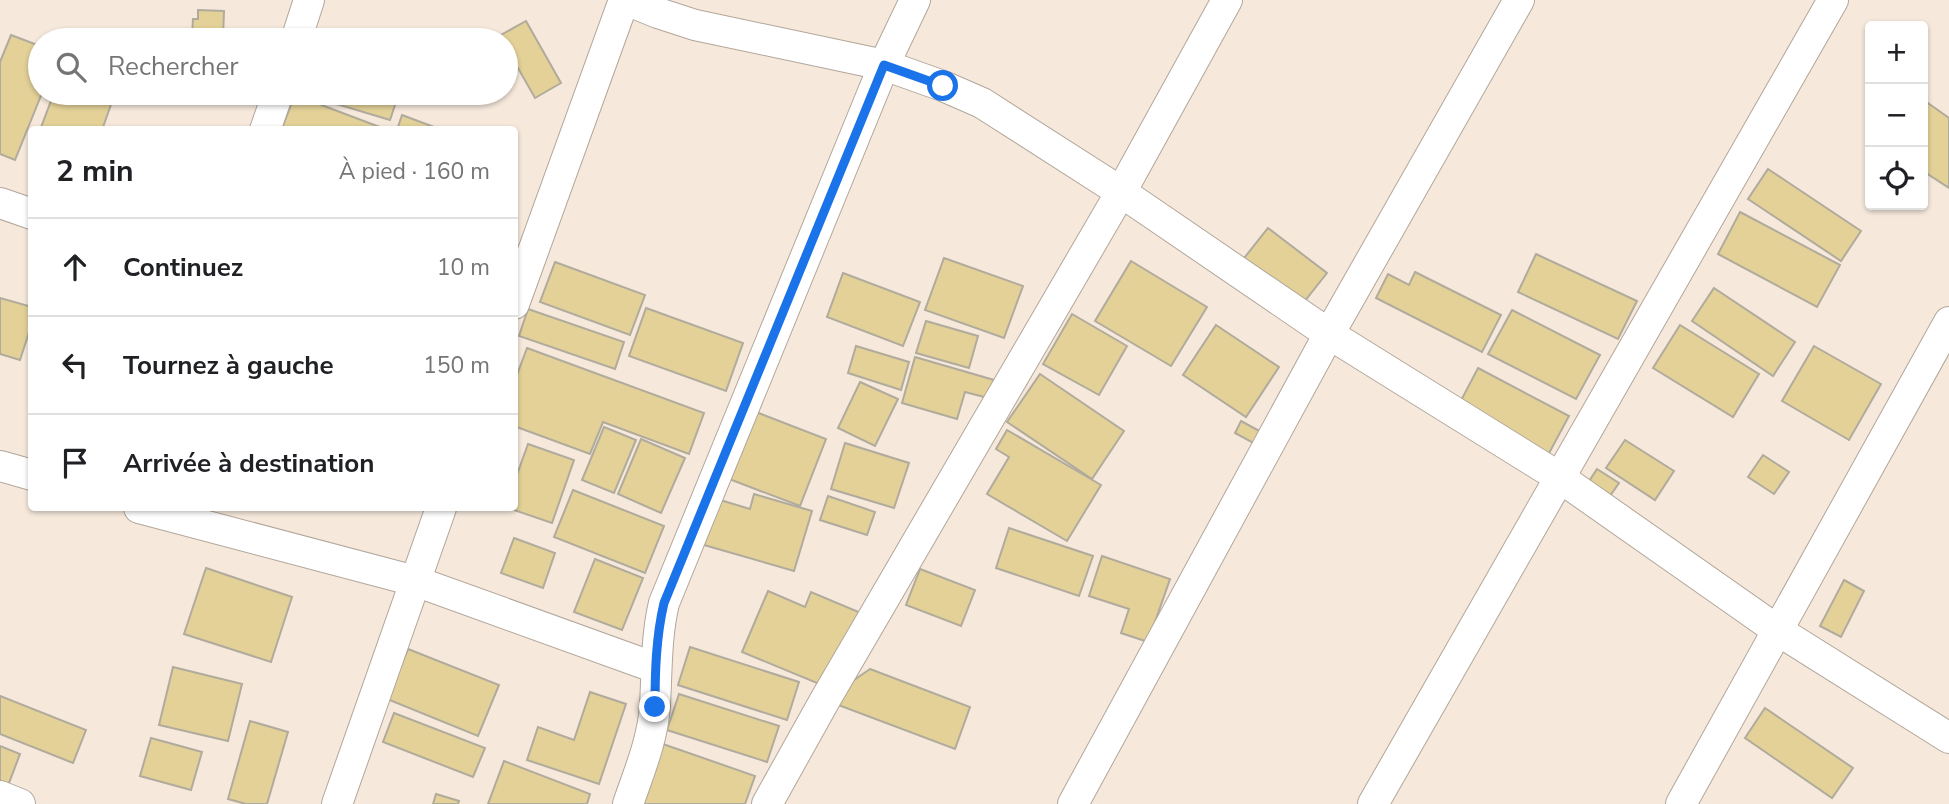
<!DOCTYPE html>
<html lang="fr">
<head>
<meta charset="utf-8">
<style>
  :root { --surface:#fff; --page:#f6f6f6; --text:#202124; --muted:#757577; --line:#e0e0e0 }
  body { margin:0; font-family:"Nunito Sans",sans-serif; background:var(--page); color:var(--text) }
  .controls { position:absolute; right:21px; top:21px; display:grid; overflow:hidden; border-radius:7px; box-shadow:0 2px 5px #0004 }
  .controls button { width:63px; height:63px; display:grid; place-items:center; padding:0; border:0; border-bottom:2px solid var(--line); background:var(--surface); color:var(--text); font:35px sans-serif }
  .stop { position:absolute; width:21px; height:21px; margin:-16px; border:5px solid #1a73e8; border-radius:50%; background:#fff }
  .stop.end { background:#1a73e8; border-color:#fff; box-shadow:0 2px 7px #0008 }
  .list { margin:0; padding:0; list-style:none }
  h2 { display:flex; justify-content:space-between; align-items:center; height:91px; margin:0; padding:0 28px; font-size:30px }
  h2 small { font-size:23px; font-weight:400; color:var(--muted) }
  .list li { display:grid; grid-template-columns:46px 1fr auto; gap:21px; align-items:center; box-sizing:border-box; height:98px; padding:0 28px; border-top:2px solid var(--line) }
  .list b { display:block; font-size:26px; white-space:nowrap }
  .list em { font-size:23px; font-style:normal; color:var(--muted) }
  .icon { flex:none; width:38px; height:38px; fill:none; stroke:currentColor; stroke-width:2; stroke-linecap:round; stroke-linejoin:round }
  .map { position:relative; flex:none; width:1949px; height:804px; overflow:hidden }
  .search { position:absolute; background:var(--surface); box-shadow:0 2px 5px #0004; left:28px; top:28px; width:490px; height:77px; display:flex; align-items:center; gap:18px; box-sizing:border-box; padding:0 24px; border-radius:38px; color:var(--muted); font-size:26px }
  .panel { position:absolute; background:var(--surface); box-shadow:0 2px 5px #0004; left:28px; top:126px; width:490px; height:385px; border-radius:7px }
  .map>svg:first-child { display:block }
  .building { fill:#e3d198; stroke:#b0ab9c; stroke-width:2 }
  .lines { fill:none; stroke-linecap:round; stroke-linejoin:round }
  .minor-casing { stroke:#b2a69a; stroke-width:32 }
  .minor { stroke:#fff; stroke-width:30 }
  .route { stroke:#1a73e8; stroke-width:9 }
</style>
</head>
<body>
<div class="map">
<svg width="1949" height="804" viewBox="0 0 1949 804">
  <rect width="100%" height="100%" fill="#f6e9dc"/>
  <g class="building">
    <polygon points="198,10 224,11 223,37 192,36 193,19 198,19"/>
    <polygon points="526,21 561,83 535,98 506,47 506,40 502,40 499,36"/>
    <polygon points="11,35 40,46 40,93 42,93 15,160 0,154 0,62"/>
    <polygon points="54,93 115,93 102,130 40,130"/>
    <polygon points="218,93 263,93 260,102 240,94 237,101 217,94"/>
    <polygon points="300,93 375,93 397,99 390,120"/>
    <polygon points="295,95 385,129 282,128"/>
    <polygon points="1928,103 1949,118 1949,188 1923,171 1923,111"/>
    <polygon points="402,115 442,130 397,130"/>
    <polygon points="1768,169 1861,231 1841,261 1748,199"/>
    <polygon points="1740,212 1840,265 1817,307 1718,254"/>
    <polygon points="1268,228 1327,273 1300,307 1241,262"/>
    <polygon points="1536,254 1637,301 1618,339 1518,292"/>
    <polygon points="944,258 1023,286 1004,338 925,310"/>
    <polygon points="1131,261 1207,307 1171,366 1095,321"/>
    <polygon points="555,262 645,295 630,335 540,302"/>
    <polygon points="1415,272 1501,315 1482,352 1376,298 1388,274 1409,285"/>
    <polygon points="843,273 920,302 903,346 827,317"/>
    <polygon points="1714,288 1795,342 1773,376 1692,321"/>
    <polygon points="0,298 32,307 32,323 20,360 0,354"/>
    <polygon points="646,308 743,343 726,391 629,356"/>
    <polygon points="528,309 624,342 615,369 519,336"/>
    <polygon points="1512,310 1600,355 1576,399 1488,354"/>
    <polygon points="1072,314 1127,346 1099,395 1043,364"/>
    <polygon points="926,321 978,336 969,368 916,353"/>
    <polygon points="1216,325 1279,367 1246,417 1183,375"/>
    <polygon points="1680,325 1759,374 1733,417 1653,368"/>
    <polygon points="856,346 909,362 901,390 848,373"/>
    <polygon points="1814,346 1881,384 1849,440 1782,401"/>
    <polygon points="527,348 704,413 689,454 603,422 590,454 514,426 514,383"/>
    <polygon points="915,357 994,380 988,398 965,392 957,419 902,403"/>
    <polygon points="1478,368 1569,416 1547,457 1456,410"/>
    <polygon points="1040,374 1124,431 1092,479 1007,422"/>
    <polygon points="860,382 898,399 875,446 838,428"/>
    <polygon points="756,412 826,439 800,506 729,479"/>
    <polygon points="1241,421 1263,433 1257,445 1235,433"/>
    <polygon points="604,427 636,440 614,493 582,480"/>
    <polygon points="1007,430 1101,485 1067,541 987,494 1009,457 996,449"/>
    <polygon points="641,439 685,458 661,513 618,494"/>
    <polygon points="1625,440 1674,471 1655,500 1606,468"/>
    <polygon points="845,443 909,463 894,508 831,489"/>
    <polygon points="528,444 574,460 552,523 508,508 514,508 514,483"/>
    <polygon points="1763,455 1789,472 1774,494 1748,477"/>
    <polygon points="1597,469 1619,483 1608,499 1586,486"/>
    <polygon points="573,490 664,526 645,573 554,537"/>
    <polygon points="754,494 812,511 794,571 704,545 717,499 750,509"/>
    <polygon points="828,496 875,512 867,535 820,520"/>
    <polygon points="1009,528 1093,556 1079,596 996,568"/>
    <polygon points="514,538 555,553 543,588 501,573"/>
    <polygon points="1102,556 1170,579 1148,642 1121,633 1129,609 1089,596"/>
    <polygon points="595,559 643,578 622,630 574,612"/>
    <polygon points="206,568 292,597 271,662 184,634"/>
    <polygon points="920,569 975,590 961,626 906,605"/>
    <polygon points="1844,580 1864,591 1841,637 1820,626"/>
    <polygon points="768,591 805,607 811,592 861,613 829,688 742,652"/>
    <polygon points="690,647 799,682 787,720 678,685"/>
    <polygon points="408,649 499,685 478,736 387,699"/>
    <polygon points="173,667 242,684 228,741 159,725"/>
    <polygon points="870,669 970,707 955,749 825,700"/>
    <polygon points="590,692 626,704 599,784 527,760 538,727 574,740"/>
    <polygon points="679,694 779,726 767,762 667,730"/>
    <polygon points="0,696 86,730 73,763 0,734"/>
    <polygon points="1765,708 1853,768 1832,798 1745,738"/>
    <polygon points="394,713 485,748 473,777 383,742"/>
    <polygon points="250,721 288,732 267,804 246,804 228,799"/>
    <polygon points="151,738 202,752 191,790 140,776"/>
    <polygon points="660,743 755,776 745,804 643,804"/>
    <polygon points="0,746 20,754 6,791 0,789"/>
    <polygon points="504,761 590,794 587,804 488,804"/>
    <polygon points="436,794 459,801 458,804 433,804"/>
  </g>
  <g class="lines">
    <g class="minor-casing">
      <g id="minor">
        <polyline points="626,0 658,13 695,25 884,65 943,86 982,103 1121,192 1329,334 1559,477 1777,630 1949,738"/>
        <polyline points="296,40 309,0"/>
        <polyline points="265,130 278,93"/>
        <polyline points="0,203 32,214"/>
        <polyline points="514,304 624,0"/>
        <polyline points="0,466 32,475"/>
        <polyline points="139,508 415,581 656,668"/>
        <polyline points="0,796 20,804"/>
        <polyline points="337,804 441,508"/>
        <path d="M628,804c11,-32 25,-65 27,-99 2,-35 1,-68 9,-102l220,-538 31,-65"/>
        <polyline points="767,804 825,700 1121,192 1227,0"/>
        <polyline points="1073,804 1329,334 1519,0"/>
        <polyline points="1373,804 1833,0"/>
        <polyline points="1681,804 1949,322"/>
      </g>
    </g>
    <use href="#minor" class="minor"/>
  </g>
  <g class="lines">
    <path class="route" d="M655,707c0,-35 1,-70 9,-104l220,-538 59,21"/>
  </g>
</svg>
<div class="controls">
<button>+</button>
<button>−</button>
<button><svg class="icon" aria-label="locate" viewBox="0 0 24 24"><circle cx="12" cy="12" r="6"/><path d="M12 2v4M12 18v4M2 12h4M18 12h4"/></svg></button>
</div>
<div class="stop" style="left:943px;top:86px"></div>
<div class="stop end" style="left:655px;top:707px"></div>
<div class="search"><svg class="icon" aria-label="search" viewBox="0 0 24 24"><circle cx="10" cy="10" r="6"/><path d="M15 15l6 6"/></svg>Rechercher</div>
<section class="panel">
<h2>2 min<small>À pied · 160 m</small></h2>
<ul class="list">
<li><svg class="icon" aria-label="ahead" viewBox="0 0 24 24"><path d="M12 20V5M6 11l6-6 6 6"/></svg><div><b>Continuez</b></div><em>10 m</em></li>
<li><svg class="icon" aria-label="left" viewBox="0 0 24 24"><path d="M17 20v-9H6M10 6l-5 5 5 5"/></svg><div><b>Tournez à gauche</b></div><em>150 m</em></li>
<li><svg class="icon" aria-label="arrive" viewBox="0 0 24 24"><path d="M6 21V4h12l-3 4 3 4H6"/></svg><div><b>Arrivée à destination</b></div></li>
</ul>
</section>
</div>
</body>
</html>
